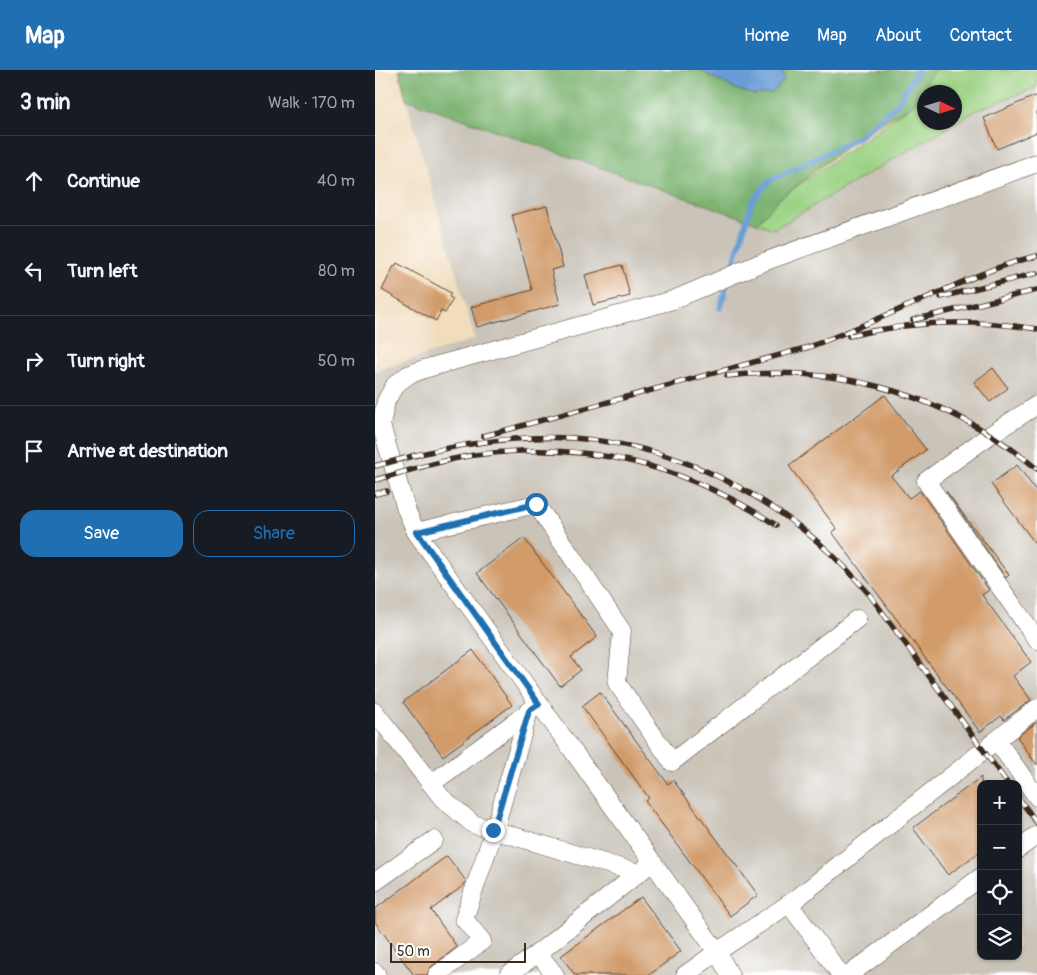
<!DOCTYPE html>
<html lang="en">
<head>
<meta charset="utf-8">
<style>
  :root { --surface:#171b24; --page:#20242c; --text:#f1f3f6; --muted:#9ea1a6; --line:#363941; --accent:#1f6fb2 }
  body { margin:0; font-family:Pangolin,sans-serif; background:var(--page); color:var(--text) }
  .controls { position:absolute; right:15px; bottom:15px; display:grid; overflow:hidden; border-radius:10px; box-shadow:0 1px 4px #0004 }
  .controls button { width:45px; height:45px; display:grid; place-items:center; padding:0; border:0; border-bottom:1px solid var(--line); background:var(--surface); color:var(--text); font:25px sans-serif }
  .compass { position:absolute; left:542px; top:15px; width:45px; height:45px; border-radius:50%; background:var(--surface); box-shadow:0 1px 4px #0004; rotate:94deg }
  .scale { position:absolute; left:15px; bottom:12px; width:136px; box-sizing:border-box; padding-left:5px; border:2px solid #3b2a1e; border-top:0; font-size:14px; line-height:18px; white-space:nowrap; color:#3b2a1e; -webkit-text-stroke:4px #fff; paint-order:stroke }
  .stop { position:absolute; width:15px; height:15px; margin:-11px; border:4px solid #1f6fb2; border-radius:50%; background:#fff }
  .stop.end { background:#1f6fb2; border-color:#fff; box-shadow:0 1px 5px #0008 }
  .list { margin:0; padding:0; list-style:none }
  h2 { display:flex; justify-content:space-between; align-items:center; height:65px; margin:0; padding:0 20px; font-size:21px }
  h2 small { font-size:16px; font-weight:400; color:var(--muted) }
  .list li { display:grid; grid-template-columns:32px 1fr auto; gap:15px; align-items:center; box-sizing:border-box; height:90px; padding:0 20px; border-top:1px solid var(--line) }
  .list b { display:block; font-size:19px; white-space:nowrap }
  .list em { font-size:16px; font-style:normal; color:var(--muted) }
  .actions { display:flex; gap:10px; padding:15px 20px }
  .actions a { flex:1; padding:11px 0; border:1px solid var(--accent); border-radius:15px; text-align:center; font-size:18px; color:var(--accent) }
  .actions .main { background:var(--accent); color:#fff }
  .icon { flex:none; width:28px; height:28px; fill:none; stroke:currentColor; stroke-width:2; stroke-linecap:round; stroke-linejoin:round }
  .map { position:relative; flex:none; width:662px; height:905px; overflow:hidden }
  header { display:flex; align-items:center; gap:30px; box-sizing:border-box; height:70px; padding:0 25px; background:var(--accent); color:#fff }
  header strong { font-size:24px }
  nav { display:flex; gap:28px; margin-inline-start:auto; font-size:18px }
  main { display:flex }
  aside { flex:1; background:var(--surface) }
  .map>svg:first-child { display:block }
  .industrial { fill:#c9c3b8; fill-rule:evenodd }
  .green { fill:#9cd284; stroke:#6c7e51; fill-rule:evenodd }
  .forest { fill:#7db472; stroke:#5c6f48 }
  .water { fill:#6a9dd5; stroke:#52647a }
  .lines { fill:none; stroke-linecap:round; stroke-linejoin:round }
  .stream { stroke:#6a9dd5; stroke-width:5.5 }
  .building { fill:#d19b6a }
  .minor-casing { stroke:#564536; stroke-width:19 }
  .minor { stroke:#fff; stroke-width:18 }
  .rail-casing { stroke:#3b2a1e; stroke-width:5.5 }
  .rail { stroke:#fff; stroke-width:4; stroke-dasharray:11; stroke-linecap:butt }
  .route { stroke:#1f6fb2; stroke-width:6 }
</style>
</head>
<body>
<header>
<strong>Map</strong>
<nav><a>Home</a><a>Map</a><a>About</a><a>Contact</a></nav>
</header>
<main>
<aside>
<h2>3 min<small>Walk · 170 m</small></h2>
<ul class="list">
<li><svg class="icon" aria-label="ahead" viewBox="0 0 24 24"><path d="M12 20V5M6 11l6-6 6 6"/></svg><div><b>Continue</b></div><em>40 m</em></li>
<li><svg class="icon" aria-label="left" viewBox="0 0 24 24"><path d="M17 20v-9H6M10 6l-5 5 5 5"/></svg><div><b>Turn left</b></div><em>80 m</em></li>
<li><svg class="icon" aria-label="right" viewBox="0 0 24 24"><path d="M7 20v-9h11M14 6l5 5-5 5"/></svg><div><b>Turn right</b></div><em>50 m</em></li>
<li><svg class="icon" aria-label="arrive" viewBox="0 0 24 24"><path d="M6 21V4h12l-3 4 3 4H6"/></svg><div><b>Arrive at destination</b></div></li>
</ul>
<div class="actions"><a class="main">Save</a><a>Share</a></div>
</aside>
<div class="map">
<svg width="662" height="905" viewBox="0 0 662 905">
  <rect width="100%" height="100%" fill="#fff"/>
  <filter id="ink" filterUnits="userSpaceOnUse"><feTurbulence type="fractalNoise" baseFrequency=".02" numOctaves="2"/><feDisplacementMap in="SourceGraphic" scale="10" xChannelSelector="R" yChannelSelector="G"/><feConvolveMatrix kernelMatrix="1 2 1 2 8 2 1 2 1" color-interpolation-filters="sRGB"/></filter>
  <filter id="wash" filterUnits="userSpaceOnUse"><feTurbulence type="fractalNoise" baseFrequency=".0096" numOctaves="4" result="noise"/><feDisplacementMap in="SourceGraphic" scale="20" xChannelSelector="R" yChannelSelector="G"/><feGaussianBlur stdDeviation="1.12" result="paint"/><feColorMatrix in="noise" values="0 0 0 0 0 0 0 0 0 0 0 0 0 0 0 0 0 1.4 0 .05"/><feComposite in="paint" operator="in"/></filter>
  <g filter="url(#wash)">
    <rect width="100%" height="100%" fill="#f1dcbc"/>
    <path class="industrial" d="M662,17v888h-662v-604l100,-32 -69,-240 368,130 203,-119zM606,714h37v172h-37z"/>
    <path class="green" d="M560,0h102v17l-60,23 -203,119 -17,-6 22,-24 135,-95zM550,22h30v30h-30z"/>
    <polygon class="forest" points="24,0 325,0 337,8 409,10 407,0 560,0 539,34 484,67 404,129 382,153 31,29"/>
    <polygon class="water" points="325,0 407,0 409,10 397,23 379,25 358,18"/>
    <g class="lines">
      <g class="stream">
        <polyline points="356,202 377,132 394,111 484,67 521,35 543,0"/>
        <polyline points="345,238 353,211"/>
      </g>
    </g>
    <g id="blocks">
      <g class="building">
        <polygon points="662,25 662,62 622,79 609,48"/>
        <polygon points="172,136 188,197 176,200 185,234 102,257 96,237 157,220 137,145"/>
        <polygon points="22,193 76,223 74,227 78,229 70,243 66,241 61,251 7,220 19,196 20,197"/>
        <polygon points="247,195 255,226 218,235 210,205"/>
        <polygon points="618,298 633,318 615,332 599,312"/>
        <polygon points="510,325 551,380 516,406 534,428 545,421 614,520 607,525 656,592 638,606 656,630 629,650 626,646 605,662 457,462 462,459 414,396"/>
        <polygon points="642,395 662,422 662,476 616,414"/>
        <polygon points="571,421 634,505 631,508"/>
        <polygon points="149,468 222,567 196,587 206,600 185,616 102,503"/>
        <polygon points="98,580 137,635 68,686 28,632"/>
        <polygon points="225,622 293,714 298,710 383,825 355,846 270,731 274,728 207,636"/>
        <polygon points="662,652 662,695 642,667"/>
        <polygon points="606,707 606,781 573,805 538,758"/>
        <polygon points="72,786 91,811 89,815 56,840 82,877 56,897 52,905 39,905 0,852 0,839"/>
        <polygon points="266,827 306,881 274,905 200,905 186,886"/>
      </g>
    </g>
  </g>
  <g filter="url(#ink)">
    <use href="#blocks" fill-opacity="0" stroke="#564536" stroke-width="1"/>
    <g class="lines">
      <g class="minor-casing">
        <g id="minor">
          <polyline points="662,335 615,365 551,411 662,570"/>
          <polyline points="41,462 161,434 247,561 242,613 297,692 482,549"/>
          <polyline points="0,642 67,728 98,754 263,803"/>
          <polyline points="622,671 662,727"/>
          <polyline points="56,714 156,640"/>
          <polyline points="643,779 662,765"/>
          <polyline points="0,812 59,770"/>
          <polyline points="414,834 466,905"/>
          <polyline points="163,883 270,798"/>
          <polyline points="0,902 2,905"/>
          <polyline points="62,905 107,871 89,849 119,761 154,641"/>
          <polyline points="133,905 163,883 180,905"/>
          <polyline points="310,905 342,882 421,829 662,638"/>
          <polyline points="355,905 342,882 41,462 31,439 6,355 11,331 20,315 33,305 49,299 298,230 383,194 662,93"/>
          <polyline points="474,905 606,807"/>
        </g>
      </g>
      <use href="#minor" class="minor"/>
      <g class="rail-casing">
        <g id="rail">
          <polyline points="566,227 662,203"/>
          <polyline points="538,250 662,220"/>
          <path d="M474,266c62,-15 126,-17 188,-7"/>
          <path d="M352,306c112,-13 224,20 310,93"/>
          <path d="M109,366l325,-89c42,-16 83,-34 124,-52 34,-15 68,-31 104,-39"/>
          <path d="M37,386c52,-13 106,-21 161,-18 116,8 222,68 296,156l139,190"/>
          <polyline points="0,396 42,385"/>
          <path d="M0,410c33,-9 66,-20 100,-25 111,-15 207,9 301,70"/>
          <polyline points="0,424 12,421"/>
          <polyline points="643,727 662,753"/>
        </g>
      </g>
      <use href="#rail" class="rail"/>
    </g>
  </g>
  <g class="lines" filter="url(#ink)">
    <polyline class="route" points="118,760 154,641 164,634 42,462 161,434"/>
  </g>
</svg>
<div class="controls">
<button>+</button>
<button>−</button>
<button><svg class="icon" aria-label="locate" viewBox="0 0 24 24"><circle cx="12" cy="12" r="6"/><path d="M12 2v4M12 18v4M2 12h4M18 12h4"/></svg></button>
<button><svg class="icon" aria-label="layers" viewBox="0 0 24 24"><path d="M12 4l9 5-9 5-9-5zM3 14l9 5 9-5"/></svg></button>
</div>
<svg class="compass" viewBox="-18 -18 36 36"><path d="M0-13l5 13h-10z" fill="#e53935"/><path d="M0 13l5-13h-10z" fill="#9ea1a6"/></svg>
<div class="scale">50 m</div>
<div class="stop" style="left:161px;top:434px"></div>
<div class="stop end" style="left:118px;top:760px"></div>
</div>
</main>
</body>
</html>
